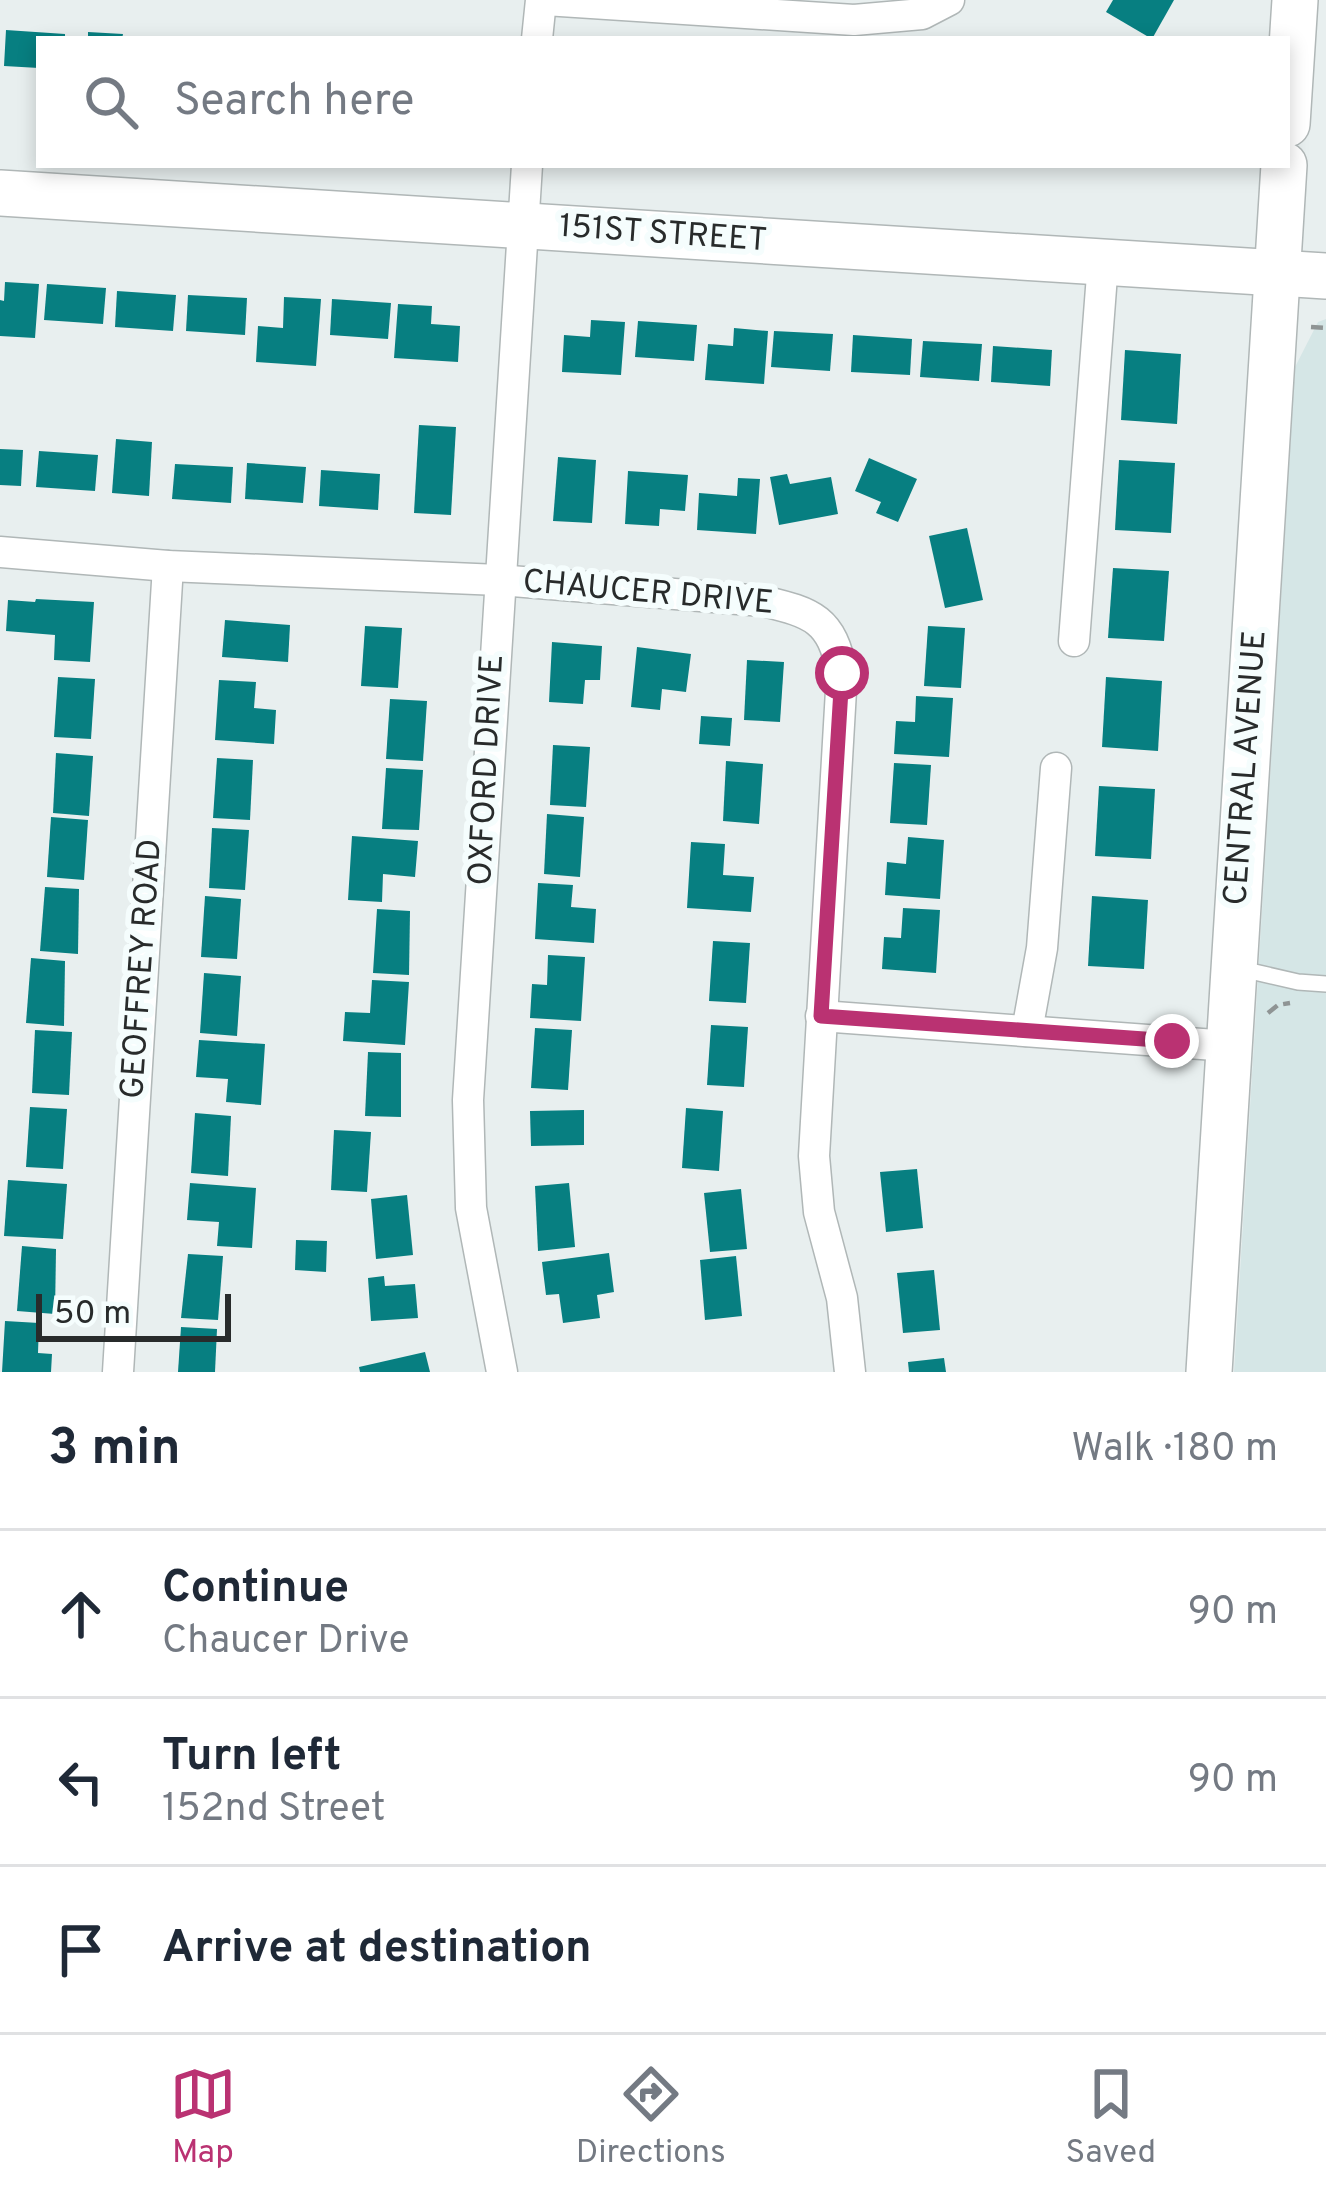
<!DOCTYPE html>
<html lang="en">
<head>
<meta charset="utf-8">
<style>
  :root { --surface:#fff; --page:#f2f2f3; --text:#1f2937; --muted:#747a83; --line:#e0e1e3; --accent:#ba3272 }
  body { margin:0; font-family:Overpass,sans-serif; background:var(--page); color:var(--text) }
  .scale { position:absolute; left:36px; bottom:30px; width:195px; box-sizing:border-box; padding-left:12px; border:6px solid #282b2b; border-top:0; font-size:33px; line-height:42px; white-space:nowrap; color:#282b2b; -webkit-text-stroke:9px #f5fdfd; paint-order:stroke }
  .stop { position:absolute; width:36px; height:36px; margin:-27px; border:9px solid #ba3272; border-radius:50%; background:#fff }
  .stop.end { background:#ba3272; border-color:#fff; box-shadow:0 3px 12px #0008 }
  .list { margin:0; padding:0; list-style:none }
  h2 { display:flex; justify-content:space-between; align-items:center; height:156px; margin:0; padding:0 48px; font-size:51px }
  h2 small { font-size:39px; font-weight:400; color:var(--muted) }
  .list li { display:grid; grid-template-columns:78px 1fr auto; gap:36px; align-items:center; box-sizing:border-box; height:168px; padding:0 48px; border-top:3px solid var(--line) }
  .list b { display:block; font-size:45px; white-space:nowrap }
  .list p { margin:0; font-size:39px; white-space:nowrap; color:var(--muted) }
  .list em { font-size:39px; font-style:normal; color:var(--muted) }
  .icon { flex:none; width:66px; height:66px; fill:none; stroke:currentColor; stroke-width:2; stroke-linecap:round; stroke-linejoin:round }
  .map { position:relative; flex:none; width:1326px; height:1372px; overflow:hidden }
  .search { position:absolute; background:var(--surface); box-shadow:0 6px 18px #0003; left:36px; right:36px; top:36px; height:132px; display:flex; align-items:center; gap:30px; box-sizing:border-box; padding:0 42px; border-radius:0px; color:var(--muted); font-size:45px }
  .sheet { height:660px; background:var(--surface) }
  nav { display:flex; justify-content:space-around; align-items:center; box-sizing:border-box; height:168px; border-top:3px solid var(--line); background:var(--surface); font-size:33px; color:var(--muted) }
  nav a { display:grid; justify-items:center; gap:6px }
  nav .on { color:var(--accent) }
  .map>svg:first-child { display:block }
  .built { fill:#d5e6e6 }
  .building { fill:#077f81 }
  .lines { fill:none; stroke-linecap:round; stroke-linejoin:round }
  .lane-casing { stroke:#b0b7b7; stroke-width:18 }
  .street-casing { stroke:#b0b7b7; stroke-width:33 }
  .secondary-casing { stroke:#b0b7b7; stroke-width:48 }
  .path { stroke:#8f9494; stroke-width:4.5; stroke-dasharray:12 6; stroke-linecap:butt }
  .lane { stroke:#fff; stroke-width:15 }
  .street { stroke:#fff; stroke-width:30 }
  .secondary { stroke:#fff; stroke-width:45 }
  .route { stroke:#ba3272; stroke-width:15 }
  .labels { text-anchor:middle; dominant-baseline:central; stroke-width:12; stroke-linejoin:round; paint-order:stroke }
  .street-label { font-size:33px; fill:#282b2b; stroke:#f5fdfd }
</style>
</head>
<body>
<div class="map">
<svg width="1326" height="1372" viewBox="0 0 1326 1372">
  <rect width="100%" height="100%" fill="#e8efef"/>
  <polygon class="built" points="1326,319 1326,1372 1234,1372 1295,367 1318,322"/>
  <g class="building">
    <polygon points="1113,0 1174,0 1152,39 1106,12"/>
    <polygon points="6,30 65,34 65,39 39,39 39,68 4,66"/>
    <polygon points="88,32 123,34 122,39 88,39"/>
    <polygon points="5,282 39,284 35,338 0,336 0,300 4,301"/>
    <polygon points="47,284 106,288 103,324 44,320"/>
    <polygon points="117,291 176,295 173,331 115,327"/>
    <polygon points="188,295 247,298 245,335 186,331"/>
    <polygon points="284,297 321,299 316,366 256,362 258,326 283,328"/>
    <polygon points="332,299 391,303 388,339 330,335"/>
    <polygon points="398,304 432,306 431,324 460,326 458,362 394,358"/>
    <polygon points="591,320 625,322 621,375 562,372 564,335 590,337"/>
    <polygon points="638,321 697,325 694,361 635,357"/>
    <polygon points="734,328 768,331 764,384 705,380 708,344 733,346"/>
    <polygon points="774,331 833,334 830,371 771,367"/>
    <polygon points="853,335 912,339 910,375 851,372"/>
    <polygon points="923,341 982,344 979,381 920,377"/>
    <polygon points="993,346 1052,350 1050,386 991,382"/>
    <polygon points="1125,350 1181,354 1177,424 1121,420"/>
    <polygon points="419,425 456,427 451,515 414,513"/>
    <polygon points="116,439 152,442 149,496 112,493"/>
    <polygon points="0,449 23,450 21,486 0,485"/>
    <polygon points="39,451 98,455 95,491 36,487"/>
    <polygon points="558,457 596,460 592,523 553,521"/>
    <polygon points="869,458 917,479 898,522 876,513 881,502 855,491"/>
    <polygon points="1119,460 1175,463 1171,533 1115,530"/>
    <polygon points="247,463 306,467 303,503 245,499"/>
    <polygon points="175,464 233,467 231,503 172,499"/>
    <polygon points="321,470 380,474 378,510 319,506"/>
    <polygon points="628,471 688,475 685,511 660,509 659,526 625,524"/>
    <polygon points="787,474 790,484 831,477 838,514 779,525 770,477"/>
    <polygon points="738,478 760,479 756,534 697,530 699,493 737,496"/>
    <polygon points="967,528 983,600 945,608 929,536"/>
    <polygon points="1113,568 1169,571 1164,641 1108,638"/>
    <polygon points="36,599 94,602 90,662 54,660 55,635 6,631 8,600 35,602"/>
    <polygon points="225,620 290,625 288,662 222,657"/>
    <polygon points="365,626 402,628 398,688 361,686"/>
    <polygon points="928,626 965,628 961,688 924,686"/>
    <polygon points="552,642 602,646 600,680 585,680 583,704 549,702"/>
    <polygon points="637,647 691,654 686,692 662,689 660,710 631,707"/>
    <polygon points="747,660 784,662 780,722 744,720"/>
    <polygon points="58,677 95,679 91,739 54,737"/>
    <polygon points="1106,677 1162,681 1158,751 1102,747"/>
    <polygon points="219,680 256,682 254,708 276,710 274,744 215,740"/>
    <polygon points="916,696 953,698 949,757 894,754 896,721 915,722"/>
    <polygon points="390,699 427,701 423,761 386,759"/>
    <polygon points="701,716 732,718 730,746 699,744"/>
    <polygon points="553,745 590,747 586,807 550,805"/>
    <polygon points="56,753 93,756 89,816 53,813"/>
    <polygon points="217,758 253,760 250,820 213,818"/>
    <polygon points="726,761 763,764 759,824 723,821"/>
    <polygon points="894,763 931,765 927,825 890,823"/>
    <polygon points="386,768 423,770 419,830 382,829"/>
    <polygon points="1099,786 1155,789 1151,859 1095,856"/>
    <polygon points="547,814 584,817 580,877 544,874"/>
    <polygon points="51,817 88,820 84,880 47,877"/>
    <polygon points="212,828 249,830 245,890 209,888"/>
    <polygon points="352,836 418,841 415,877 383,874 382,902 348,900"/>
    <polygon points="908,837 944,840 940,899 885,895 887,862 906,864"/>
    <polygon points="691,842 725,844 723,875 754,877 751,912 687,908"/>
    <polygon points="538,883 573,885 571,907 596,909 594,943 535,939"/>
    <polygon points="45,887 79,889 78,954 40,951"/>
    <polygon points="205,896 241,899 237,959 201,957"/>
    <polygon points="1092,896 1148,900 1144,969 1088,966"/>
    <polygon points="903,908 940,910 936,973 882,969 884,937 901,938"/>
    <polygon points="377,909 410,911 409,975 373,973"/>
    <polygon points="713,941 750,943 746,1003 709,1001"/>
    <polygon points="548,955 585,957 581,1021 530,1018 532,984 547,985"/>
    <polygon points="31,958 65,961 64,1026 26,1023"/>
    <polygon points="204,973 241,976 237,1036 200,1033"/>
    <polygon points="372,980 409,982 405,1045 343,1041 345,1012 370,1013"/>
    <polygon points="711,1025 748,1027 744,1087 707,1085"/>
    <polygon points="535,1028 572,1030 568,1090 531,1088"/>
    <polygon points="35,1030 72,1032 69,1095 32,1093"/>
    <polygon points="199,1040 265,1044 261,1105 226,1102 228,1079 196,1077"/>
    <polygon points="368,1052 401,1053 401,1117 365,1116"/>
    <polygon points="30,1107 67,1109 63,1169 26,1167"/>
    <polygon points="686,1108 723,1111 719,1171 682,1168"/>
    <polygon points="584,1110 584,1145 531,1146 530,1111"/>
    <polygon points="195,1113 231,1116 228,1176 191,1173"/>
    <polygon points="334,1130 371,1132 367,1192 331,1190"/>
    <polygon points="917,1169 923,1228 886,1232 880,1172"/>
    <polygon points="8,1180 67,1184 63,1239 4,1236"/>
    <polygon points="190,1183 256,1188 252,1248 217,1246 219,1222 187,1220"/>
    <polygon points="569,1183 575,1247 538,1251 535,1186"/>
    <polygon points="741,1189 747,1249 710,1252 704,1193"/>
    <polygon points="407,1195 413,1255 376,1259 371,1199"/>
    <polygon points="296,1240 327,1241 326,1272 295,1270"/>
    <polygon points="22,1246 56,1249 55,1314 17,1311"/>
    <polygon points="609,1253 614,1292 597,1295 600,1318 563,1323 559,1294 546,1295 542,1262"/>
    <polygon points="188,1254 223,1256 218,1320 181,1318"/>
    <polygon points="736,1256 742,1316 705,1320 700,1260"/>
    <polygon points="934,1270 940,1330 903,1333 897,1273"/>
    <polygon points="384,1276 385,1286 415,1284 418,1318 371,1321 368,1278"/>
    <polygon points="5,1321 39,1323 38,1353 52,1354 51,1372 2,1372"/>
    <polygon points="181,1327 217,1329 215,1372 178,1372"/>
    <polygon points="425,1352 430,1372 360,1372 359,1367"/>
    <polygon points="944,1358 946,1372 909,1372 908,1362"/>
  </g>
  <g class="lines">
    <g class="lane-casing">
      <polyline id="lane" points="1237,968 1298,982 1326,984"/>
    </g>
    <g class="street-casing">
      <g id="street">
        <polyline points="545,0 854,20 922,14 949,0"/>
        <polyline points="537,39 541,0"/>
        <path d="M0,552l168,14 331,14 264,21c50,12 69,18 79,72l-28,483 5,56 23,86 8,74"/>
        <polyline points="1074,641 1103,262"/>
        <polyline points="821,1016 1229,1046"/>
        <polyline points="1027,1031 1042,948 1056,768"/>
        <polyline points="118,1372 168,566"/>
        <polyline points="502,1372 471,1208 468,1100 527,165"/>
      </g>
    </g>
    <g class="secondary-casing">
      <g id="secondary">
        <polyline points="1287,124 1295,0"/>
        <polyline points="0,193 1326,276"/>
        <polyline points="1209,1372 1284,165"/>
      </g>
    </g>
    <g class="path">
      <polyline points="1311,327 1326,328"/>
      <polyline points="1268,1013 1278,1005 1290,1003"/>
    </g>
    <use href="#lane" class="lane"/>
    <use href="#street" class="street"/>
    <use href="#secondary" class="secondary"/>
  </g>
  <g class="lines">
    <polyline class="route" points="842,673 821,1016 1172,1041"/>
  </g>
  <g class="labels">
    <g class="street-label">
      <text transform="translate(663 235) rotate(4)">151ST STREET</text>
      <text transform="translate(648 594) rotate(5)">CHAUCER DRIVE</text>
      <text transform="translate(1247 768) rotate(-86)">CENTRAL AVENUE</text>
      <text transform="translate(488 770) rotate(-87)">OXFORD DRIVE</text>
      <text transform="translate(143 969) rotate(-86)">GEOFFREY ROAD</text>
    </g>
  </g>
</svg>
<div class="scale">50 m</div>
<div class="stop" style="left:842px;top:673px"></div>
<div class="stop end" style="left:1172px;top:1041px"></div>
<div class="search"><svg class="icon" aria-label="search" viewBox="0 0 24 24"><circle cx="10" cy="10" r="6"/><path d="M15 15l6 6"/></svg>Search here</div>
</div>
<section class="sheet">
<h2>3 min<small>Walk · 180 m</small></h2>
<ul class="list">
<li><svg class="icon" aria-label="ahead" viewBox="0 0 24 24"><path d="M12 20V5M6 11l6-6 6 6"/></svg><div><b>Continue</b><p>Chaucer Drive</p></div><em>90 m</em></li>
<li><svg class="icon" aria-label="left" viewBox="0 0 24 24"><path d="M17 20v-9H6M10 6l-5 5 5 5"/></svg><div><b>Turn left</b><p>152nd Street</p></div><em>90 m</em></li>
<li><svg class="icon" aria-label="arrive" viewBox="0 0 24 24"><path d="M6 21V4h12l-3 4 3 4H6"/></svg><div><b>Arrive at destination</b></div></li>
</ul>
</section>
<nav>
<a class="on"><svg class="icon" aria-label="map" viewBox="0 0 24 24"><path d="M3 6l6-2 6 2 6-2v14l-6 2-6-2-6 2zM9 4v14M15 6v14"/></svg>Map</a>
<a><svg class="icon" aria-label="directions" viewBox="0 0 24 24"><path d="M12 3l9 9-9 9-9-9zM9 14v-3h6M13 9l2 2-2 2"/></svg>Directions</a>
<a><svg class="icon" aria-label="saved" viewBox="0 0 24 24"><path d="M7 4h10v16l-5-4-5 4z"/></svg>Saved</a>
</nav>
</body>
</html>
